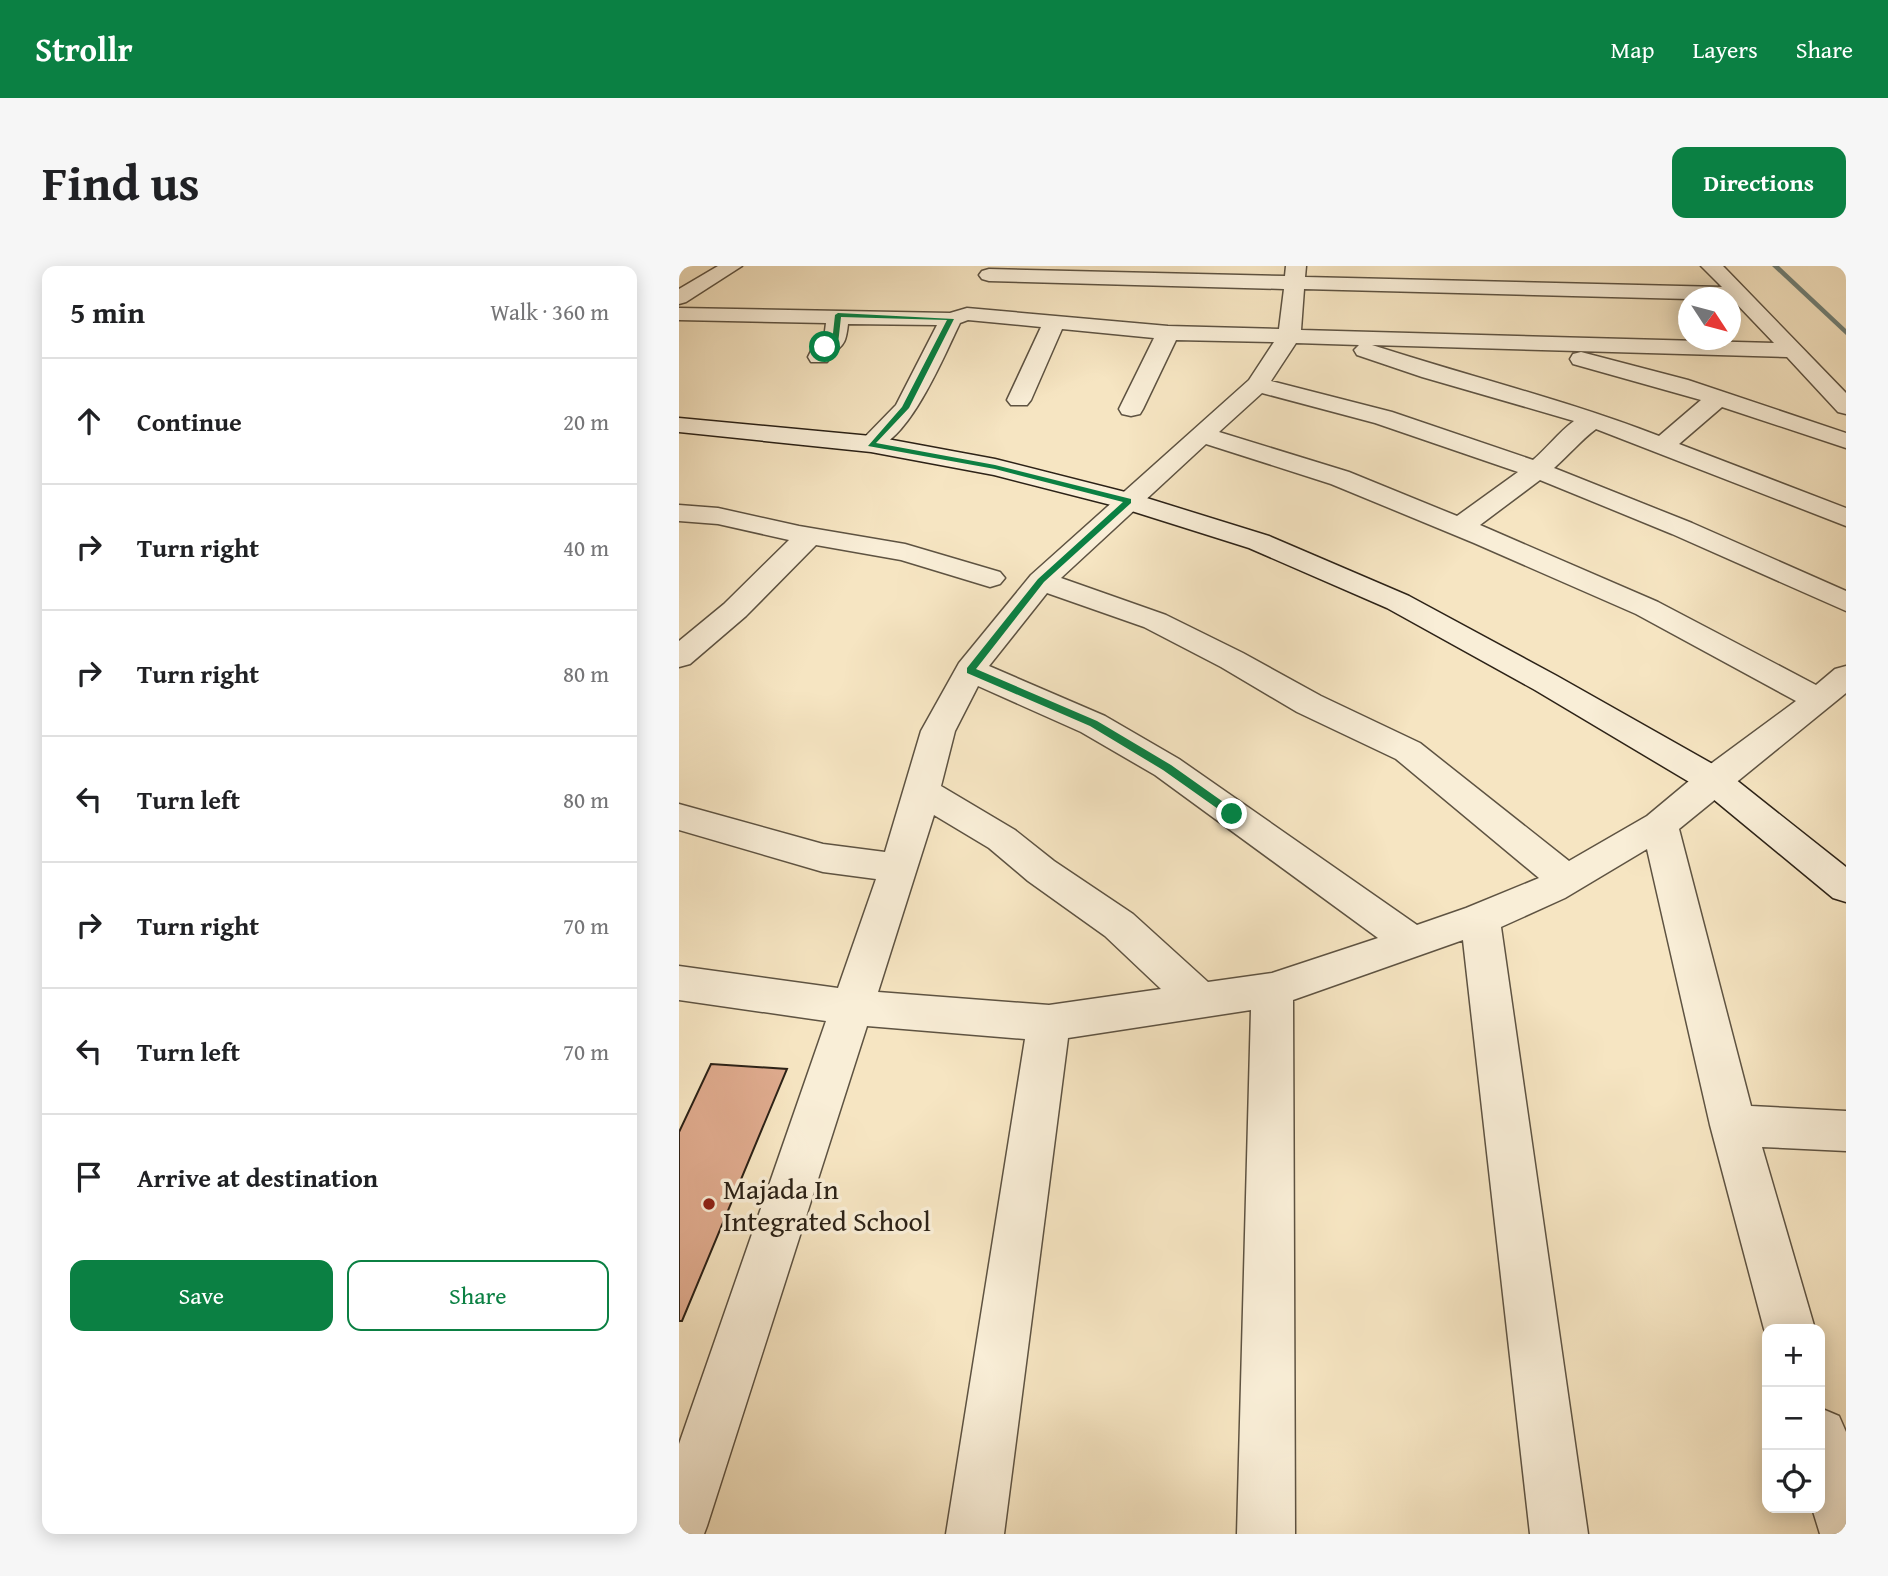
<!DOCTYPE html>
<html lang="en">
<head>
<meta charset="utf-8">
<style>
  :root { --surface:#fff; --page:#f6f6f6; --text:#202124; --muted:#757577; --line:#e0e0e0; --accent:#0b8043 }
  body { margin:0; font-family:"Gentium Book Plus",serif; background:var(--page); color:var(--text) }
  .controls { position:absolute; right:21px; bottom:21px; display:grid; overflow:hidden; border-radius:14px; box-shadow:0 4px 18px #0003 }
  .controls button { width:63px; height:63px; display:grid; place-items:center; padding:0; border:0; border-bottom:2px solid var(--line); background:var(--surface); color:var(--text); font:35px sans-serif }
  .compass { position:absolute; left:999px; top:21px; width:63px; height:63px; border-radius:50%; background:var(--surface); box-shadow:0 4px 18px #0003; rotate:126deg }
  .stop { position:absolute; width:21px; height:21px; margin:-16px; border:5px solid #0b8043; border-radius:50%; background:#fff }
  .stop.end { background:#0b8043; border-color:#fff; box-shadow:0 2px 7px #0008 }
  .list { margin:0; padding:0; list-style:none }
  h2 { display:flex; justify-content:space-between; align-items:center; height:91px; margin:0; padding:0 28px; font-size:30px }
  h2 small { font-size:23px; font-weight:400; color:var(--muted) }
  .list li { display:grid; grid-template-columns:46px 1fr auto; gap:21px; align-items:center; box-sizing:border-box; height:126px; padding:0 28px; border-top:2px solid var(--line) }
  .list b { display:block; font-size:26px; white-space:nowrap }
  .list em { font-size:23px; font-style:normal; color:var(--muted) }
  .actions { display:flex; gap:14px; padding:21px 28px }
  .actions a { flex:1; padding:16px 0; border:2px solid var(--accent); border-radius:14px; text-align:center; font-size:24px; color:var(--accent) }
  .actions .main { background:var(--accent); color:#fff }
  .icon { flex:none; width:38px; height:38px; fill:none; stroke:currentColor; stroke-width:2; stroke-linecap:round; stroke-linejoin:round }
  .map { position:relative; flex:none; width:1167px; height:1268px; overflow:hidden; border-radius:14px }
  header { display:flex; align-items:center; gap:42px; box-sizing:border-box; height:98px; padding:0 35px; background:var(--accent); color:#fff }
  header strong { font-size:33px }
  nav { display:flex; gap:38px; margin-inline-start:auto; font-size:24px }
  .intro { display:flex; align-items:center; justify-content:space-between; box-sizing:border-box; height:168px; padding:0 42px }
  h1 { margin:0; font-size:49px }
  .button { padding:18px 32px; border-radius:14px; background:var(--accent); color:#fff; font-size:24px; font-weight:700 }
  main { display:flex; gap:42px; padding:0 42px }
  aside { flex:1; background:var(--surface); border-radius:14px; box-shadow:0 4px 18px #0003 }
  .map>svg:first-child { display:block }
  .lines { fill:none; stroke-linecap:round; stroke-linejoin:round }
  .stream { fill:#708078; fill-rule:evenodd }
  .building { fill:#dfab8e; stroke:#2c2217; stroke-width:2 }
  .street-casing { stroke:#5e5342; stroke-width:3 }
  .secondary-casing { stroke:#2c2217; stroke-width:3 }
  .street { fill:#f9eed7; fill-rule:evenodd }
  .secondary { fill:#f9eed7; fill-rule:evenodd }
  .route { fill:#0b8043 }
  .poi-dot { fill:#8f2418; stroke:#f9eed7; stroke-width:2.5 }
  .labels { text-anchor:middle; dominant-baseline:central; stroke-width:7; stroke-linejoin:round; paint-order:stroke }
  .near-poi-label { font-size:28px; fill:#2c2217; stroke:#f9eed7; text-anchor:start }
</style>
</head>
<body>
<header>
<strong>Strollr</strong>
<nav><a>Map</a><a>Layers</a><a>Share</a></nav>
</header>
<div class="intro"><h1>Find us</h1><a class="button">Directions</a></div>
<main>
<aside>
<h2>5 min<small>Walk · 360 m</small></h2>
<ul class="list">
<li><svg class="icon" aria-label="ahead" viewBox="0 0 24 24"><path d="M12 20V5M6 11l6-6 6 6"/></svg><div><b>Continue</b></div><em>20 m</em></li>
<li><svg class="icon" aria-label="right" viewBox="0 0 24 24"><path d="M7 20v-9h11M14 6l5 5-5 5"/></svg><div><b>Turn right</b></div><em>40 m</em></li>
<li><svg class="icon" aria-label="right" viewBox="0 0 24 24"><path d="M7 20v-9h11M14 6l5 5-5 5"/></svg><div><b>Turn right</b></div><em>80 m</em></li>
<li><svg class="icon" aria-label="left" viewBox="0 0 24 24"><path d="M17 20v-9H6M10 6l-5 5 5 5"/></svg><div><b>Turn left</b></div><em>80 m</em></li>
<li><svg class="icon" aria-label="right" viewBox="0 0 24 24"><path d="M7 20v-9h11M14 6l5 5-5 5"/></svg><div><b>Turn right</b></div><em>70 m</em></li>
<li><svg class="icon" aria-label="left" viewBox="0 0 24 24"><path d="M17 20v-9H6M10 6l-5 5 5 5"/></svg><div><b>Turn left</b></div><em>70 m</em></li>
<li><svg class="icon" aria-label="arrive" viewBox="0 0 24 24"><path d="M6 21V4h12l-3 4 3 4H6"/></svg><div><b>Arrive at destination</b></div></li>
</ul>
<div class="actions"><a class="main">Save</a><a>Share</a></div>
</aside>
<div class="map">
<svg width="1167" height="1268" viewBox="0 0 1167 1268">
  <rect width="100%" height="100%" fill="#f6e5c2"/>
  <filter id="stains"><feTurbulence type="fractalNoise" baseFrequency=".00286" numOctaves="4"/><feColorMatrix values="0 0 0 0 .2 0 0 0 0 .09 0 0 0 0 .02 0 0 0 .5 -.17"/></filter>
  <radialGradient id="worn" r=".72"><stop offset=".6" stop-color="#630" stop-opacity="0"/><stop offset="1" stop-color="#630" stop-opacity=".3"/></radialGradient>
  <g class="lines">
    <polygon class="stream" points="1093,0 1100,0 1167,63 1167,69"/>
  </g>
  <polygon class="building" points="32,798 108,803 3,1055 0,1055 0,866"/>
  <g class="lines">
    <g class="street-casing">
      <g id="street">
        <polygon points="39,0 63,0 7,36 0,38 0,23"/>
        <path d="M607,0h20l-1,11 417,10 -21,-21h22l123,127v21l-8,-2 -51,-55 -415,-12c96,31 194,55 287,91l42,-36 -128,-36 -3,-5 3,-5 8,-2 107,28 158,53v15l-124,-41 -43,37 167,64v18l-250,-97c-16,12 -27,26 -42,39l138,55 154,68v20l-174,-77 -132,-54 -60,45 178,77 158,83 19,-16 11,-3v27l-167,136 72,277 95,5v40l-84,-4 53,182h-48v7l-3,-7 -54,-204 -63,-276 -82,49 -64,29 87,607h-58l-67,-594 -170,60 2,534h-58l14,-524 -183,28 -64,496h-58l79,-495 -158,-13 -160,500 -3,8h-25v-90l147,-423 -147,-21v-34l159,22 38,-109 -53,-7 -144,-42v-26l144,40 62,8 36,-121 38,-68 72,-88 218,-195 25,-38 -98,-2 -33,69 -3,5 -9,2 -9,-2 -3,-5 35,-71 -92,-9 -31,71 -4,5h-16l-4,-5 34,-73 -73,-7 -8,3c-15,30 -57,136 -98,126l-4,-5 38,-39 41,-80 -89,-1c-3,28 -8,18 -21,38h-16l-3,-5 7,-14 9,-4 2,-16 -147,-3v-12l271,5 17,-5 201,18 111,3 5,-40 -295,-8 -7,-2 -3,-4 3,-4 7,-2 296,7zM625,23l385,10 42,-1 43,45 -473,-13zM617,77l63,2 -5,5 3,5 65,22 152,44c-16,12 -26,26 -41,39l-141,-48 -121,-31zM583,127l113,30 143,49 -61,44 -108,-44 -130,-40zM527,178l125,40 143,59 162,71 160,87 -95,70 -54,45 -78,45 -149,-118 -99,-47 -78,-43 -77,-38 -105,-37zM368,327l97,34 77,40 76,45 99,47 143,119 -73,30 -49,17 -238,-166 -74,-43 -116,-50zM299,420l103,46 74,43 223,163 -106,35 -64,9 -75,-68 -79,-53 -39,-31 -74,-44 14,-55zM255,549l55,33 39,33 77,55 56,53 -112,16 -171,-13z"/>
        <polygon points="0,239 39,242 120,260 226,278 321,306 326,312 321,318 311,321 222,294 137,279 67,350 11,398 0,401 0,375 45,338 110,274 39,258 0,255"/>
        <polygon points="1141,1142 1160,1150 1167,1166 1167,1268 1141,1268 1133,1242 1141,1242"/>
      </g>
    </g>
    <g class="secondary-casing">
      <polygon id="secondary" points="0,152 192,170 316,193 458,229 590,270 730,330 878,410 1046,505 1167,601 1167,636 1154,632 1022,523 856,424 708,342 570,282 440,241 315,209 192,186 0,166"/>
    </g>
    <use href="#street" class="street"/>
    <use href="#secondary" class="secondary"/>
  </g>
  <polygon class="route" points="159,47 275,53 230,142 197,177 316,199 452,233 452,237 365,316 297,403 418,455 492,499 557,545 557,550 549,550 484,504 411,460 288,407 288,402 359,313 444,236 316,203 189,180 223,141 268,54 162,51 159,78 144,83 144,80 153,76 156,49"/>
  <circle class="poi-dot" cx="30" cy="938" r="7"/>
  <g class="labels">
    <g class="near-poi-label">
      <text x="44" y="922">Majada In<tspan x="44" dy="32">Integrated School</tspan></text>
    </g>
  </g>
  <rect width="100%" height="100%" filter="url(#stains)"/>
  <rect width="100%" height="100%" fill="url(#worn)"/>
</svg>
<div class="controls">
<button>+</button>
<button>−</button>
<button><svg class="icon" aria-label="locate" viewBox="0 0 24 24"><circle cx="12" cy="12" r="6"/><path d="M12 2v4M12 18v4M2 12h4M18 12h4"/></svg></button>
</div>
<svg class="compass" viewBox="-18 -18 36 36"><path d="M0-13l5 13h-10z" fill="#e53935"/><path d="M0 13l5-13h-10z" fill="#757577"/></svg>
<div class="stop" style="left:146px;top:81px"></div>
<div class="stop end" style="left:553px;top:548px"></div>
</div>
</main>
</body>
</html>
